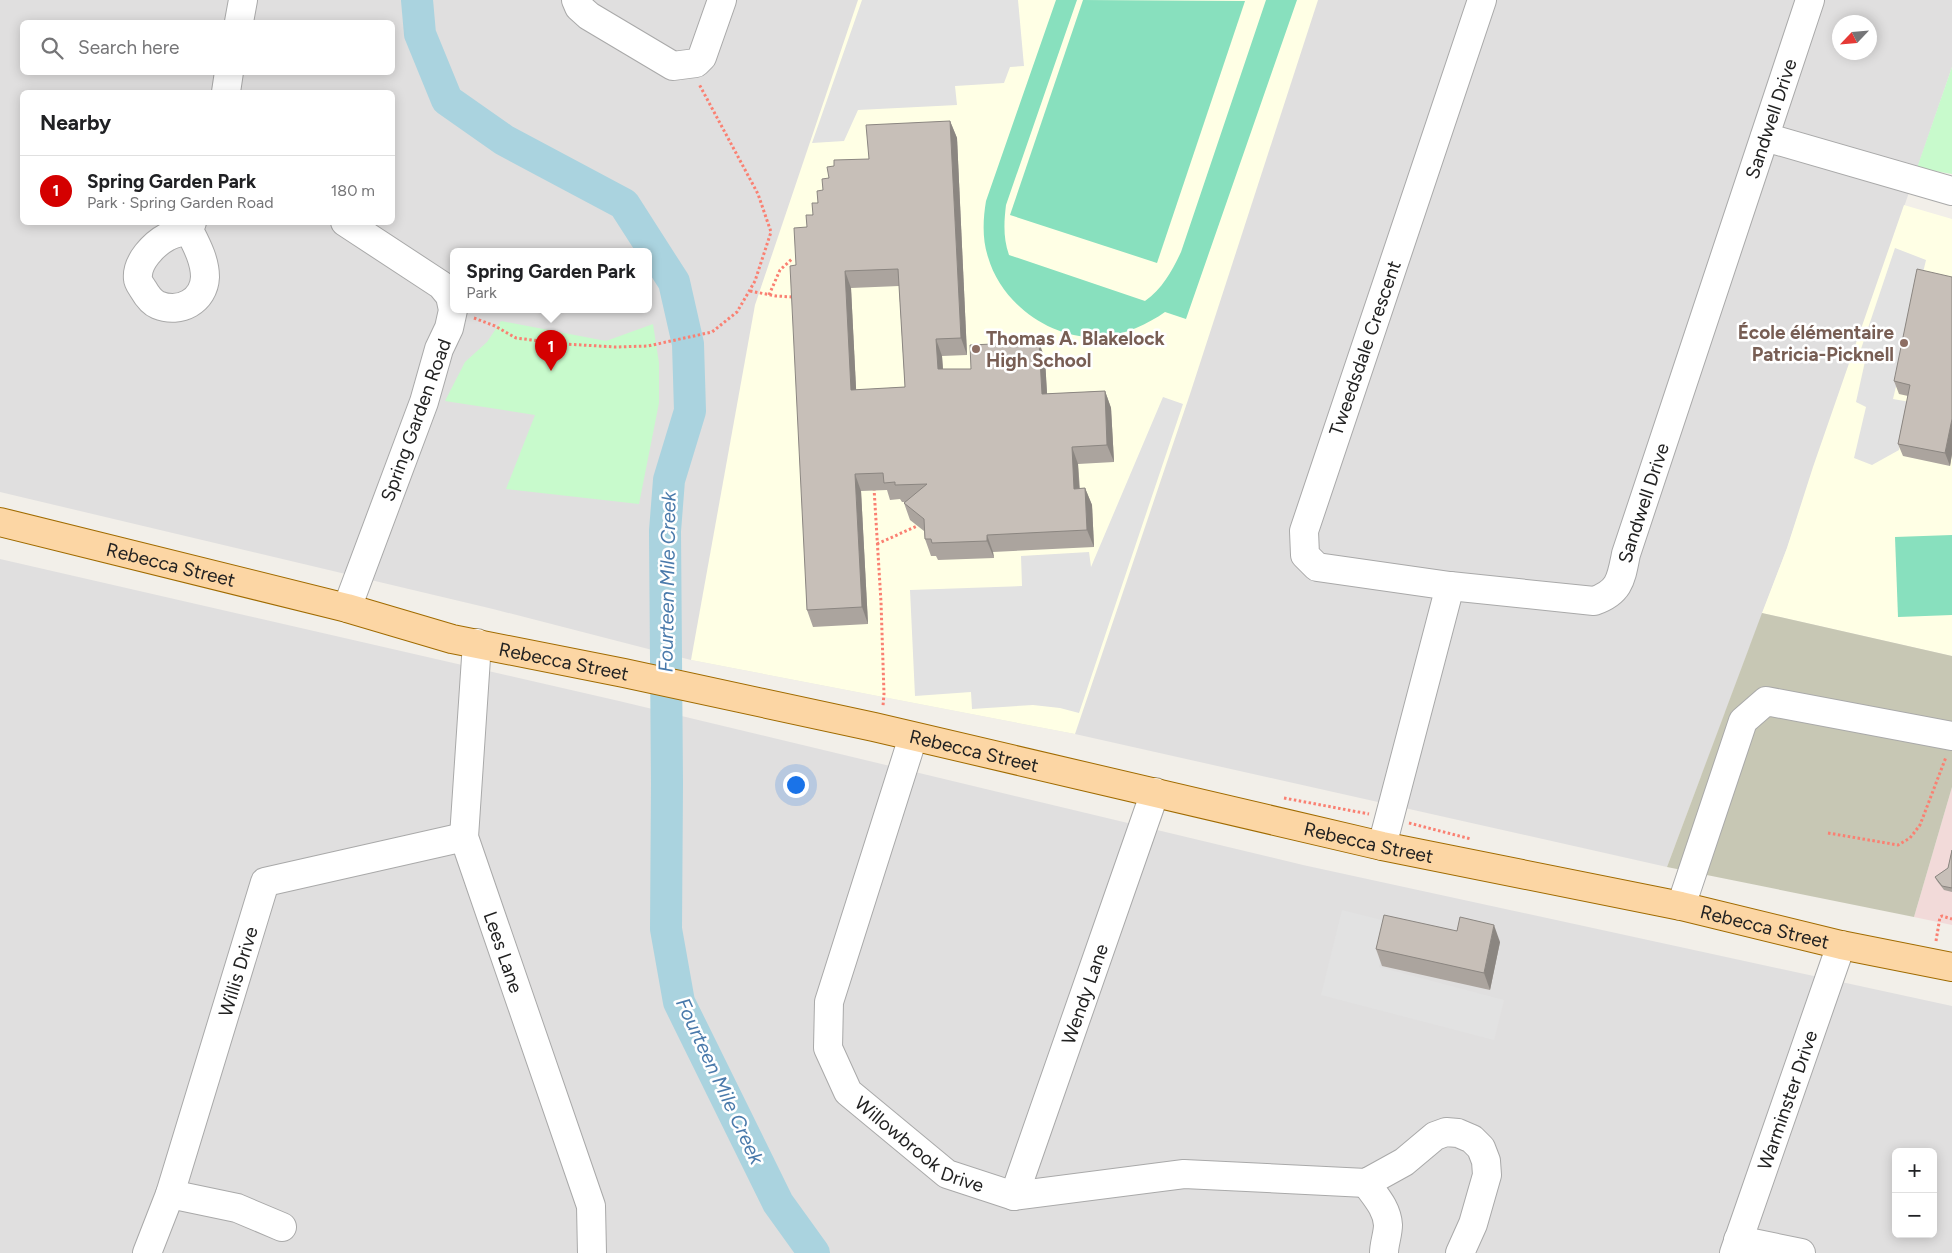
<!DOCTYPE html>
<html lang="en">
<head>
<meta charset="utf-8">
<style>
  :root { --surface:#fff; --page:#f2f2f2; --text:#202124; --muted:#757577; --line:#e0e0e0; --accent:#d40000 }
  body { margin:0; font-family:Figtree,sans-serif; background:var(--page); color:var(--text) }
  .controls { position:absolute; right:15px; bottom:15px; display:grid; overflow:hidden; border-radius:8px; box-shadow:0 2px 12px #0003 }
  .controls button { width:45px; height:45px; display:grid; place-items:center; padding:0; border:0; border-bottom:1px solid var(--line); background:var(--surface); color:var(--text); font:25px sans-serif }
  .compass { position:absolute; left:1832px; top:15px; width:45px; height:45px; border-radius:50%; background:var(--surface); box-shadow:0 2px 12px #0003; rotate:244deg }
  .you { position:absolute; left:795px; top:784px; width:18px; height:18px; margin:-12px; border:4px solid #fff; border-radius:50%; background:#1a73e8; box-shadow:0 0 0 8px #1a73e833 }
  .badge { display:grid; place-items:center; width:32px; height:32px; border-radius:50%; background:var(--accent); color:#fff; font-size:16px; font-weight:700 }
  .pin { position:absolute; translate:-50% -41px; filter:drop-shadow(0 1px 2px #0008) }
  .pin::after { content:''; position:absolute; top:26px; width:18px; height:15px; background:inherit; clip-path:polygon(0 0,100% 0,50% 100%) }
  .popup { position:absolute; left:450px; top:248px; width:202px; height:65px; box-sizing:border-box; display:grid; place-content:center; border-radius:8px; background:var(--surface); filter:drop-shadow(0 1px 4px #0005); font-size:16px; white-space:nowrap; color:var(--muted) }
  .popup b { font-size:19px; color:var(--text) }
  .popup::after { content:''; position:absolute; left:50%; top:100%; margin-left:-10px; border:10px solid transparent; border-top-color:var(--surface) }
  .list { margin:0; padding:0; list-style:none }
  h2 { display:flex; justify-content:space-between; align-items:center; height:65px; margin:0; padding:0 20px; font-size:21px }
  h2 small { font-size:16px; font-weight:400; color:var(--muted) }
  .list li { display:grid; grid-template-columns:32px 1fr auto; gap:15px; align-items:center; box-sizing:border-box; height:70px; padding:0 20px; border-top:1px solid var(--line) }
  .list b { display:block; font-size:19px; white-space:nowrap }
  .list p { margin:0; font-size:16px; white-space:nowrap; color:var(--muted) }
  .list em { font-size:16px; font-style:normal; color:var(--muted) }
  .icon { flex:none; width:28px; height:28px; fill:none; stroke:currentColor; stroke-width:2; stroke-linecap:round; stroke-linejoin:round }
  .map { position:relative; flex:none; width:1952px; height:1253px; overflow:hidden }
  .search { position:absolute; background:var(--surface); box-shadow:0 2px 12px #0003; left:20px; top:20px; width:375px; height:55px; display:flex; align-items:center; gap:12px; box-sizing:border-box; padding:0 18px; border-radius:8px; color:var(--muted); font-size:19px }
  .panel { position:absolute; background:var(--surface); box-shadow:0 2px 12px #0003; left:20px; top:90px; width:375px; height:135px; border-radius:8px }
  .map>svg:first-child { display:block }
  .residential { fill:#e0dfdf; fill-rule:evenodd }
  .commercial { fill:#f2dad9 }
  .education { fill:#ffffe5 }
  .construction { fill:#c7c7b4 }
  .park { fill:#c8facc }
  .pitch { fill:#88e0be }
  .parking { fill:#e2e2e2 }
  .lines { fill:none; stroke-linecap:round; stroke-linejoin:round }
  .river { stroke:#aad3df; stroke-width:32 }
  .minor-casing { stroke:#a9a9a9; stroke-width:30 }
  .major-casing { stroke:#a06b00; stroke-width:30 }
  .path { stroke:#fa8072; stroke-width:3; stroke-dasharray:2.5 2.5; stroke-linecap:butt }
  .minor { stroke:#fff; stroke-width:28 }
  .major { stroke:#fcd6a4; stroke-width:28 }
  .wall { fill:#aba49e; fill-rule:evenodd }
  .shaded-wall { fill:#8b8681 }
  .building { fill:#c7bfb8; stroke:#8b8681; fill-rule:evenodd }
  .education-dot { fill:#8d6e63; stroke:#fff; stroke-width:2 }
  .labels { text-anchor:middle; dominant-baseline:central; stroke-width:5; stroke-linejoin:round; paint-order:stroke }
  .street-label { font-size:19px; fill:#222; stroke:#fff }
  .education-label { font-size:19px; font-weight:bold; fill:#785e54; stroke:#fff; text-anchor:end }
  .water-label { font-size:20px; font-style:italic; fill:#4a7aab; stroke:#fff }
</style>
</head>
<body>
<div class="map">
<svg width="1952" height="1253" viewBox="0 0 1952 1253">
  <rect width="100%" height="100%" fill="#f2efe9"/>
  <g class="residential">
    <path d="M0,0h1952v67l-165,481 -120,319 -592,-133 -384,-74 -198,-51 -493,-117zM22,22h370v50h-370zM1840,22h30v30h-30zM22,92h370v130h-370zM454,252h194v58h-194z"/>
    <path d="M0,559l619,142 684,164 649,141v247h-1952zM1896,1152h37v82h-37z"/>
  </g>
  <polygon class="commercial" points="1952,787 1952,925 1914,917"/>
  <g class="education">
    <polygon points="858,0 1318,0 1190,394 1075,734 691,660 755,305"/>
    <polygon points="1904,205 1952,219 1952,656 1762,613 1787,548 1813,467"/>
  </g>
  <polygon class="construction" points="1762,613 1952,656 1952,787 1914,917 1667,867"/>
  <g class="park">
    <polygon points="1952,67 1952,174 1917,168"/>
    <polygon points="501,321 606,341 653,324 659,363 659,403 639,504 506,489 535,415 445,401 465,362 487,342"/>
  </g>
  <g class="pitch">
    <path d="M1056,0h21l-71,205c-2,17 -3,33 3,50l136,46c18,-13 27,-30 36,-49l85,-252h31l-111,319 -21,-7c-17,12 -40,22 -60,25 -50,5 -103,-31 -117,-80 -6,-18 -5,-38 -2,-56z"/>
    <polygon points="1083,0 1245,1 1157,263 1010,215"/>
    <polygon points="1952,535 1952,615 1898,617 1895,537"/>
  </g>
  <g class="parking">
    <polygon points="862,0 1018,0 1024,66 1010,67 1004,83 955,86 957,105 858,110 844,141 812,143"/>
    <polygon points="1895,248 1926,260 1893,399 1910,402 1899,450 1872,465 1854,458 1866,407 1856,402 1866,357 1859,355"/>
    <polygon points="1163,397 1183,404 1079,713 1060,708 1033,705 972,709 971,692 915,696 910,590 1022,586 1021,556 1089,552 1091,567"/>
    <polygon points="1342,910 1390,922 1379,967 1504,1000 1494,1040 1321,995"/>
  </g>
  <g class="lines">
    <polyline class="river" points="417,0 420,34 447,100 504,140 624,204 674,282 688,344 690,411 669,480 665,531 667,784 666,929 679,1002 778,1203 814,1253"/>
    <g class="minor-casing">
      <g id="minor">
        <polyline points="576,0 579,7 589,16 673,66 696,63 702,57 722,0"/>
        <path id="s1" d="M1482,0l-178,531 1,24 12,12 133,19 144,15c26,-9 27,-22 32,-47l184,-554"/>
        <polyline points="239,22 243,0"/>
        <polyline points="226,92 229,72"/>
        <polyline points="1765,137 1952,191"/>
        <polyline points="345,222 441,285 450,296 453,310 449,328 439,349 424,402 347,608"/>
        <path d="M189,230c-7,2 -15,3 -22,7 -13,7 -31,25 -29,42 0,3 3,7 5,10 4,7 8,13 15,16 22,9 46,-4 47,-28 0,-17 -9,-33 -16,-47l3,-8"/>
        <path id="s2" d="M477,643l-13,194 127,369 1,47"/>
        <path id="s3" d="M913,737l-84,265 -1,46 20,44 99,82 67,22 170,-22 182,9 38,-21 31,-26 11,-4 12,1 14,6 9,9 5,13 1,14 -14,49 -13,29"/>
        <polyline points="1382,846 1450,586"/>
        <polyline points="1681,906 1743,721 1766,701 1952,736"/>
        <path d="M1366,1183c9,13 21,25 22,42 0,9 -4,19 -4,28"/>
        <polyline points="170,1194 237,1208 282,1227"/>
        <path id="s4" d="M1014,1196l141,-404"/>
        <polyline points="1738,1240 1801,1253"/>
        <path id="s5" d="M147,1253l23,-59 95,-312 199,-45"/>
        <path id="s6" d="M1734,1253l107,-308"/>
      </g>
    </g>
    <g class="major-casing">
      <g id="major">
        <path id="s7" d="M0,522l347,86 105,31 172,34 250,54 508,119 299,60 160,39 111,22"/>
      </g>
    </g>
    <g class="path">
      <polyline points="750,291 776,296 793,297"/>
      <polyline points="769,295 780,270 793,258"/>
      <polyline points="474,318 495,326 516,338 564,344 616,347 648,346 712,332 737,312 755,281 771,232 758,194 699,84"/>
      <polyline points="874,488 881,602 884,694 883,706"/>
      <polyline points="877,544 917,526"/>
      <polyline points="1284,798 1369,814"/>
      <polyline points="1409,823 1471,839"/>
      <polyline points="1828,833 1898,845 1910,838 1920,825 1946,757"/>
      <polyline points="1936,941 1940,917 1942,916 1952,919"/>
    </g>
    <use href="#minor" class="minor"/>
    <use href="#major" class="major"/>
  </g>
  <g class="wall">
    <path d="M950,121l7,17 10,217 -25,1 1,13h28l74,-10 2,35 58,-3 6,17 3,54 -36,2 2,25 5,-1 7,17 2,42 -101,5 1,6 -56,2 -2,-4h-5l-6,-17 -1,-8 -14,-11 -6,-17 1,-1h-3l-2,-3 -10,1 -3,-10 -26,1 7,133 -55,3 -6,-17 -11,-345 11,-38 27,-61 35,-7zM899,286l6,101 -49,3 -5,-102z"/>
    <polygon points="1952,277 1952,454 1950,466 1903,456 1898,444 1908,396 1899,394 1894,381"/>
    <polygon points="1952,850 1952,892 1944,890 1937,881 1935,877 1948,868"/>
    <polygon points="1500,942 1490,990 1382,966 1376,949"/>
  </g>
  <g class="shaded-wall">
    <polygon points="950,121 957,138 967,355 961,338"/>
    <polygon points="845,271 851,288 857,407 851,390"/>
    <polygon points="936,339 942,356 944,386 938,369"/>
    <polygon points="1039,342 1045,359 1048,411 1042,394"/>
    <polygon points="1105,391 1111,408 1114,462 1107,445"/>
    <polygon points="1952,419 1952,454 1950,466 1945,453"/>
    <polygon points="1072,447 1078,464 1080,506 1074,489"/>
    <polygon points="855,474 861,491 868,624 862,607"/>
    <polygon points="1085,488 1092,505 1094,547 1087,530"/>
    <polygon points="987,535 993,552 994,558 987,541"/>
    <polygon points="1494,925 1500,942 1490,990 1484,973"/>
  </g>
  <g class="building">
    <path d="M950,121l11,217 -25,1 2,30h33l-1,-24 69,-3 3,52 63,-3 2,54 -35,2 2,42 11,-1 2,42 -100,5v6l-55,2 -1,-4h-6l-1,-20 -20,-16 23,-19 -32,1v-3l-11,1 -1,-10 -28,1 7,133 -55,3 -17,-344 6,-1 -2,-37 13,-1 -1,-12h7l-1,-12h6l-1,-12 6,-1 -1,-11 7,-1 -2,-11 7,-1v-6l35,-1 -3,-34zM898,269l7,118 -54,3 -6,-119z"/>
    <polygon points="1917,269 1952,277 1952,419 1945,453 1898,444 1910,385 1894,381"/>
    <polygon points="1952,850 1952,888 1942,886 1935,877 1948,868"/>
    <polygon points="1384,915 1457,931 1460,917 1494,925 1484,973 1376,949"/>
  </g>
  <g class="education-dot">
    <circle cx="1904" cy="343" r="5"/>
    <circle cx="976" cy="349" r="5"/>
  </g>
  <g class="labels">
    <g class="street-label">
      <text stroke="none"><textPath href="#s1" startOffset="1400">Sandwell Drive</textPath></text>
      <text transform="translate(1365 348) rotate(-71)">Tweedsdale Crescent</text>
      <text transform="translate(416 420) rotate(-70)">Spring Garden Road</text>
      <text stroke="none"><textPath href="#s1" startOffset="995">Sandwell Drive</textPath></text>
      <text stroke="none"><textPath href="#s7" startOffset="176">Rebecca Street</textPath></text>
      <text stroke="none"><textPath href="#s7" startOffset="581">Rebecca Street</textPath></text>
      <text stroke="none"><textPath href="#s7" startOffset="1001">Rebecca Street</textPath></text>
      <text stroke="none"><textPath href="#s7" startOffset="1406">Rebecca Street</textPath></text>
      <text stroke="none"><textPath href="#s7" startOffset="1811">Rebecca Street</textPath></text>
      <text stroke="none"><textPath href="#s2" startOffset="316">Lees Lane</textPath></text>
      <text stroke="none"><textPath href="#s5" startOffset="296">Willis Drive</textPath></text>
      <text stroke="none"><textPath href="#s4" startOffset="214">Wendy Lane</textPath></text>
      <text stroke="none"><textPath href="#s6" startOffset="162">Warminster Drive</textPath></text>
      <text stroke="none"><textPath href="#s3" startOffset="462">Willowbrook Drive</textPath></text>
    </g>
    <g class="education-label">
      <text x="1894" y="332">École élémentaire<tspan x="1894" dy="22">Patricia-Picknell</tspan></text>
      <text x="986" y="338" text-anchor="start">Thomas A. Blakelock<tspan x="986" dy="22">High School</tspan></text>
    </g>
    <g class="water-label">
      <text transform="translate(667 582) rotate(-89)">Fourteen Mile Creek</text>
      <text transform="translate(720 1081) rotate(65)">Fourteen Mile Creek</text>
    </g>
  </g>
</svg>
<div class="controls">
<button>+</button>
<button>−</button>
</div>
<svg class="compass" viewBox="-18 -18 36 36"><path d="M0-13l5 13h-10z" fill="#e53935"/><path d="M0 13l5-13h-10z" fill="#757577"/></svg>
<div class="you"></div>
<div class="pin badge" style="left:551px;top:371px">1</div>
<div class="popup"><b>Spring Garden Park</b>Park</div>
<div class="search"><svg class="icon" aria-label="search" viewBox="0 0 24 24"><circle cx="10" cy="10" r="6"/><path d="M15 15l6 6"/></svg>Search here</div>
<section class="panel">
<h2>Nearby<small></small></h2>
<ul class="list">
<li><span class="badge">1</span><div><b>Spring Garden Park</b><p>Park · Spring Garden Road</p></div><em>180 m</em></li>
</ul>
</section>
</div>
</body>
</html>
